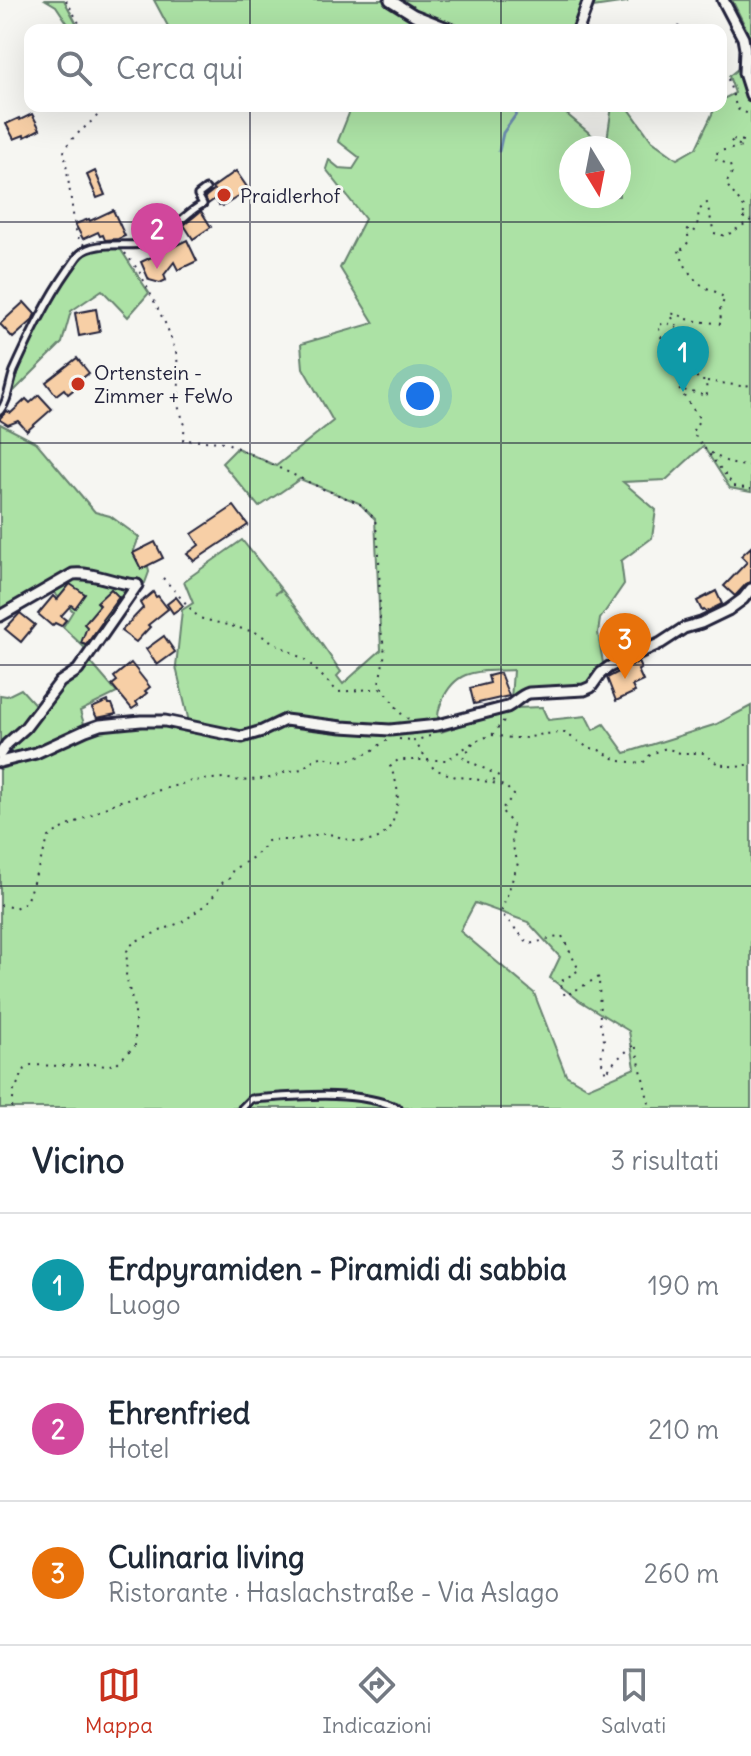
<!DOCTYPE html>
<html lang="it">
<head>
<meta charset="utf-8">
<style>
  :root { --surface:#fff; --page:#f6f6f7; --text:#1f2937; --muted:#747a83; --line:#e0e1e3; --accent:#c8321e }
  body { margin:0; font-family:Delius,sans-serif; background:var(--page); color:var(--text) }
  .compass { position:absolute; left:559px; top:136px; width:72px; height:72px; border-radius:50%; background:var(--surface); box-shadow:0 8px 32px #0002; rotate:170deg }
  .you { position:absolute; left:420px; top:396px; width:28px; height:28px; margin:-20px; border:6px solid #fff; border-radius:50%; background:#1a73e8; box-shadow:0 0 0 12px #1a73e833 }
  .badge { display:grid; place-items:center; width:52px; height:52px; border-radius:50%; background:var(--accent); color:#fff; font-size:26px; font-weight:700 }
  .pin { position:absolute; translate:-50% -66px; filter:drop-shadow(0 2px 4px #0008) }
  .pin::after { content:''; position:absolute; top:42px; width:28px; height:24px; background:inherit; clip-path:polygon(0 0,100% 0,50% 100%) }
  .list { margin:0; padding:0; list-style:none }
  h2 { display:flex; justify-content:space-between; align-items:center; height:104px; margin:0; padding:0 32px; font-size:34px }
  h2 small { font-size:26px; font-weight:400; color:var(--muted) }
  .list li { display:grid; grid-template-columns:52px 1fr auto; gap:24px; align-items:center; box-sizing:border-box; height:144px; padding:0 32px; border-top:2px solid var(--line) }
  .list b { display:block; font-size:30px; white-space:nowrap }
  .list p { margin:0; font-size:26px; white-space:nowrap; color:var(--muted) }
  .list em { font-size:26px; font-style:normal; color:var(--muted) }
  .icon { flex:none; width:44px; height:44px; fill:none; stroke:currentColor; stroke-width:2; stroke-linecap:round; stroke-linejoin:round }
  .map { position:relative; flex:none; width:751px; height:1108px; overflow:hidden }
  .search { position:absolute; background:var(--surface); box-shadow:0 8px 32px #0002; left:24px; right:24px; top:24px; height:88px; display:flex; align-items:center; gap:20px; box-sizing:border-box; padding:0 28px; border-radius:16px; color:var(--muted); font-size:30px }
  .sheet { height:536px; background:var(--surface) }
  nav { display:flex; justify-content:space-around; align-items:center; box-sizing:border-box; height:112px; border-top:2px solid var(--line); background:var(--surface); font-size:22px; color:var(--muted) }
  nav a { display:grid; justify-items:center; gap:4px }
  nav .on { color:var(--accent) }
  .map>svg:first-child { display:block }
  .green { fill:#ace2a5; stroke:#678270; stroke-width:2; fill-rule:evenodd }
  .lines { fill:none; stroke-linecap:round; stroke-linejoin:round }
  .stream { stroke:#6d8db0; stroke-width:3 }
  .building { fill:#f7cfa6; stroke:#22223b; stroke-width:2 }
  .lane-casing { stroke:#22223b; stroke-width:11 }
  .street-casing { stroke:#22223b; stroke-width:15 }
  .path { stroke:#22223b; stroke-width:2; stroke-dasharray:2 6; stroke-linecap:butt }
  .lane { stroke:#f6f6f2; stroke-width:5 }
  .street { stroke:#f6f6f2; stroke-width:9 }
  .grid { fill:none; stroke:#22223b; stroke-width:2; stroke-opacity:0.55 }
  .poi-dot { fill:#c8321e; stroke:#f6f6f2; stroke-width:3 }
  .labels { text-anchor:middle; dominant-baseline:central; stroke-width:6; stroke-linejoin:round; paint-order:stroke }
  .poi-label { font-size:20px; fill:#22223b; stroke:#f6f6f2; text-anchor:start }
</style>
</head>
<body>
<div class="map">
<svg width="751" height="1108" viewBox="0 0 751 1108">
  <rect width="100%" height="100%" fill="#f6f6f2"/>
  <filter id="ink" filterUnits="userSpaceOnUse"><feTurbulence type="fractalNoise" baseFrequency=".0125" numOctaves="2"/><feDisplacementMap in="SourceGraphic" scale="16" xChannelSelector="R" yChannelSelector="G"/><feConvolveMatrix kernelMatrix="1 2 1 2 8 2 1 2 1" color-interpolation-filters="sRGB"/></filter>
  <g filter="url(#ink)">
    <g class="green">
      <polygon points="46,0 64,0 80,30 72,30 56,6"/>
      <polygon points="154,0 626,0 627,2 593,7 583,30 170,30"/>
      <path d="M732,0h19v492l-21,-4 -27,-42 -37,34 -43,2 33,28 -4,28 -31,23 3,23 -24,35 -2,14 6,36 -14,17 -79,14 2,-30c-32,2 -56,-4 -71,31 -5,11 -5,19 -1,31l73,-24 28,-1 6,13 38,-4 7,14 11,-6 21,29 92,-29 34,-18v402h-751v-413l7,1 14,-7 18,20 48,-51 30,35 -37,18 6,19 55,-9 49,5 -14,-59 6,-57 11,-7 -9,-22 58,-41 39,49 -6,5 7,-4 20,26 39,56 -4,4 6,8 38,-34 -6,-131 -16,-16 -59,-24 -41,28 -37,-44 15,-15 39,18 57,-45 -30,-53 -2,-24 73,-21 -34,-55 25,-49 -39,-50 3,-9 10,8 14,1 7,-11 -22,-17 14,-35h205l49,41 6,-41h15l25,35 25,18 19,-11 18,-38 -2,-4h9v-6l14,-7 -6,-17 20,-16 -2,-30zM571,148h48v48h-48zM475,903l53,19 32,35 -10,21 30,23 49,30 6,37 -47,20 -22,-13 -32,-82 -74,-62z"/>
      <polygon points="105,247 121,250 149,293 128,317 102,290 71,311 62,343 12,393 21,364 47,311 69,275 88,251"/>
      <polygon points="0,424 37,443 95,512 110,516 139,537 133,553 141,568 148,566 149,572 145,583 136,585 90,653 63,627 73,611 49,588 0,616"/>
    </g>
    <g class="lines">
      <polyline class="stream" points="499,151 503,133 522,106"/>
    </g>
    <g class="building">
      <polygon points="32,114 40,129 25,137 24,135 14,139 6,124 19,118 20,120"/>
      <polygon points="95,171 105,195 97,198 87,175"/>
      <polygon points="236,171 249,190 223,206 221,204 219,205 215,199 208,204 205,197 214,190 212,188"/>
      <polygon points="113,210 125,236 118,239 105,240 103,235 100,236 98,232 83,239 75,224 89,219 90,221"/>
      <polygon points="166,211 171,221 157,233 150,220"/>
      <polygon points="201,211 211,227 193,239 184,225"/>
      <polygon points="187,240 197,261 178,270 174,262 164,275 166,280 160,283 149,280 141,262"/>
      <polygon points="24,302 35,314 32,321 13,338 0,324"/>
      <polygon points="96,309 100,332 79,336 75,313"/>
      <polygon points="77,358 89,373 80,380 82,383 68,394 64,389 56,395 46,382"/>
      <polygon points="39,395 52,409 27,431 18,421 8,425 0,420 0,418 7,411 11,413 26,399 30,403"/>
      <polygon points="234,506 248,525 194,561 187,554 199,545 192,534"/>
      <polygon points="155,542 163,558 141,569 133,553"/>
      <polygon points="751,547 751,582 746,584 735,596 724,586 747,562 741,556"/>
      <polygon points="70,584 85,594 75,608 71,605 61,616 66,620 61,626 55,623 52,626 38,614 53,596 57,600"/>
      <polygon points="111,589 119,597 102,620 103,621 86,645 81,643 87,627 84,624 100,605 97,602"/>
      <polygon points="716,591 722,604 706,612 704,610 702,611 697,601"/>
      <polygon points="153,592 156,597 158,596 168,609 148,625 150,627 136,642 121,631 143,608 140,603"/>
      <polygon points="176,597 183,606 173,613 167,604"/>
      <polygon points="20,613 35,625 21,642 5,629"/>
      <polygon points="164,636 175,652 157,665 146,649"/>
      <polygon points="638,662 641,669 638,670 643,681 632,686 635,692 616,701 607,678"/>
      <polygon points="131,663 150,687 145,691 147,693 136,702 138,705 132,709 112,685 117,681 114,677"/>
      <polygon points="500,673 509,696 474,704 470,688 490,683 488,676"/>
      <polygon points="108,701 109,704 112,704 116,714 97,718 92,708"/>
    </g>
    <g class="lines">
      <g class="lane-casing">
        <g id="lane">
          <path d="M0,411c9,-11 9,-27 14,-40 16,-35 33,-71 55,-102 4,-5 7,-11 11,-15 16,-16 56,-4 77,-13 5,-2 8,-9 13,-12 12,-8 20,-19 33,-25l-5,-9 8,-6"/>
          <path d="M242,1108l9,-9c46,-3 105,-10 147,9"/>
        </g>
      </g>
      <g class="street-casing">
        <g id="street">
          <polyline points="390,0 414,15 452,30"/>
          <polyline points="723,0 743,38 745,49 744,73 751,95"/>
          <polyline points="578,30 589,0"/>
          <path d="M0,616l73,-42c22,-2 42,10 64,11"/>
          <polyline points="0,754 7,744 25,728 60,682 78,670 137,585"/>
          <path d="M0,762l36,-9 50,-23 14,-5 41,-4h24l77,16 20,-6 23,-11 57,7 48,3 48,-5 69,-18c8,-4 12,-11 22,-14l55,-3 7,-3 10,-14 8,-6 52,-24 23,-15 17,-5 27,-13 15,-11 8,-10"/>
        </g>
      </g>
      <g class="path">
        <polyline points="66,0 83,30"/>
        <polyline points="678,26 681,30"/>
        <polyline points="721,75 728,79 737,109 751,115"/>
        <polyline points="751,141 729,140 743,147 718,151 715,159 730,165 732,173 726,184 746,210 741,217 751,219"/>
        <path d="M751,220l-25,16 -12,-3 -7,-30 -8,7 -2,17 -3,5 -7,-3 2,12 -6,8 -5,-1c6,17 13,33 31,41 7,3 10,4 16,10l-5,8 1,17c-10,-2 -20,-2 -30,-4 -10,-2 -10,-7 -21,-6l9,15 -12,-6 -9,2 6,22 13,6 23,28h6l1,15 -28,-7 21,30 -8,13 42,54 17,3"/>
        <path d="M84,245l-6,-8 -3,-9 -11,-78c9,-16 27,-25 39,-41l-1,-3"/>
        <polyline points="125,253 139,271 167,327 177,355 179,389 177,403 185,425 183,440 225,442 323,489 359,503 375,519 379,551 380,624 385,653 379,683 403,716 409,719"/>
        <polyline points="707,381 741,386 751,385"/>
        <path d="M711,453c13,7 25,16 40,11"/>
        <polyline points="163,578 199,618 255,632 307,661 338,692 383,688"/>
        <polyline points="492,735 511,738 527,738 543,734 565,733 587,747 599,750 619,761 643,763 651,754 666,748 680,753 703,753 718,764 737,767 751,764"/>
        <polyline points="430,736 414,741 434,769 456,777 471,778 505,786 514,795 501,810 513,825 512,844 518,863 501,913 529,944 562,936 579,970 560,982 565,996 599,977 600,1023 604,1040 601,1060 606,1073 615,1061 635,1044 650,1108"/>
        <polyline points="399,739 413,740"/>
        <polyline points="473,743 463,758 499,776 491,783"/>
        <path d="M0,905l15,3 11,-6 23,-65 7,-5 61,-30 75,-21 31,-3 18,3 30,-3 14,-6 17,-3 11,-9 10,-4c17,9 34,3 50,-6 7,-4 8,-8 16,-10"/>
        <path d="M12,1108l2,-17 11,-22 6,-4 36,1 26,-2 13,2 11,-3 18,-17v-35l-9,-34 1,-26 3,-5 6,-5 48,-20 26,-20 13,-19 7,-4 3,-9c13,-6 28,-16 35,-28 9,-3 15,0 24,-1 12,-2 25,-7 37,-6 5,1 12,4 17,5 24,7 42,0 49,-24 5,-18 3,-32 -5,-48l8,-7h49l28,-19 17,-6 14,-17"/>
      </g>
      <use href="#lane" class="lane"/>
      <use href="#street" class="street"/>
    </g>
  </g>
  <path class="grid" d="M250,0v30M501,0v30M250,106v1002M501,106v1002M0,222h751M0,443h751M0,665h751M0,886h751"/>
  <g class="poi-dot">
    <circle cx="224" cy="195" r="8"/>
    <circle cx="78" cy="384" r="8"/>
  </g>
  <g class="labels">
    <g class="poi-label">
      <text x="240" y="195">Praidlerhof</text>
      <text x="94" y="372">Ortenstein -<tspan x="94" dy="23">Zimmer + FeWo</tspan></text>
    </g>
  </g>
</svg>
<svg class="compass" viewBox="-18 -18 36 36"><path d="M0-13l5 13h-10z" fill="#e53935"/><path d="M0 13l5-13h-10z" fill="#747a83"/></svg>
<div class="you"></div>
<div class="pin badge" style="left:683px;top:392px;background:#0f9aa8">1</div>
<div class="pin badge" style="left:157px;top:269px;background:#d1479c">2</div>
<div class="pin badge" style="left:625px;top:679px;background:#e8710a">3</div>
<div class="search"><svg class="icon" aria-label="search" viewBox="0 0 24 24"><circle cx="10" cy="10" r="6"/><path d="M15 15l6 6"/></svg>Cerca qui</div>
</div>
<section class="sheet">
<h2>Vicino<small>3 risultati</small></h2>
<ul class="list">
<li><span class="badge" style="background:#0f9aa8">1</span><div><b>Erdpyramiden - Piramidi di sabbia</b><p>Luogo</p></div><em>190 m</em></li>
<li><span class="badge" style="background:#d1479c">2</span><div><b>Ehrenfried</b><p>Hotel</p></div><em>210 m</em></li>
<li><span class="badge" style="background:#e8710a">3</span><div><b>Culinaria living</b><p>Ristorante · Haslachstraße - Via Aslago</p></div><em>260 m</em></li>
</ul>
</section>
<nav>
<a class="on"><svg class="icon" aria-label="map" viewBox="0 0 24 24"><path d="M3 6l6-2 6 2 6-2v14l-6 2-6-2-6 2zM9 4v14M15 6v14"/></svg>Mappa</a>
<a><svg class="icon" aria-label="directions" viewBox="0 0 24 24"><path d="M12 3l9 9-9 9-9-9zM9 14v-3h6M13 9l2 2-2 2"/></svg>Indicazioni</a>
<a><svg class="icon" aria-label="saved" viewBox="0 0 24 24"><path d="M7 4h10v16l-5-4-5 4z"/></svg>Salvati</a>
</nav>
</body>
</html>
